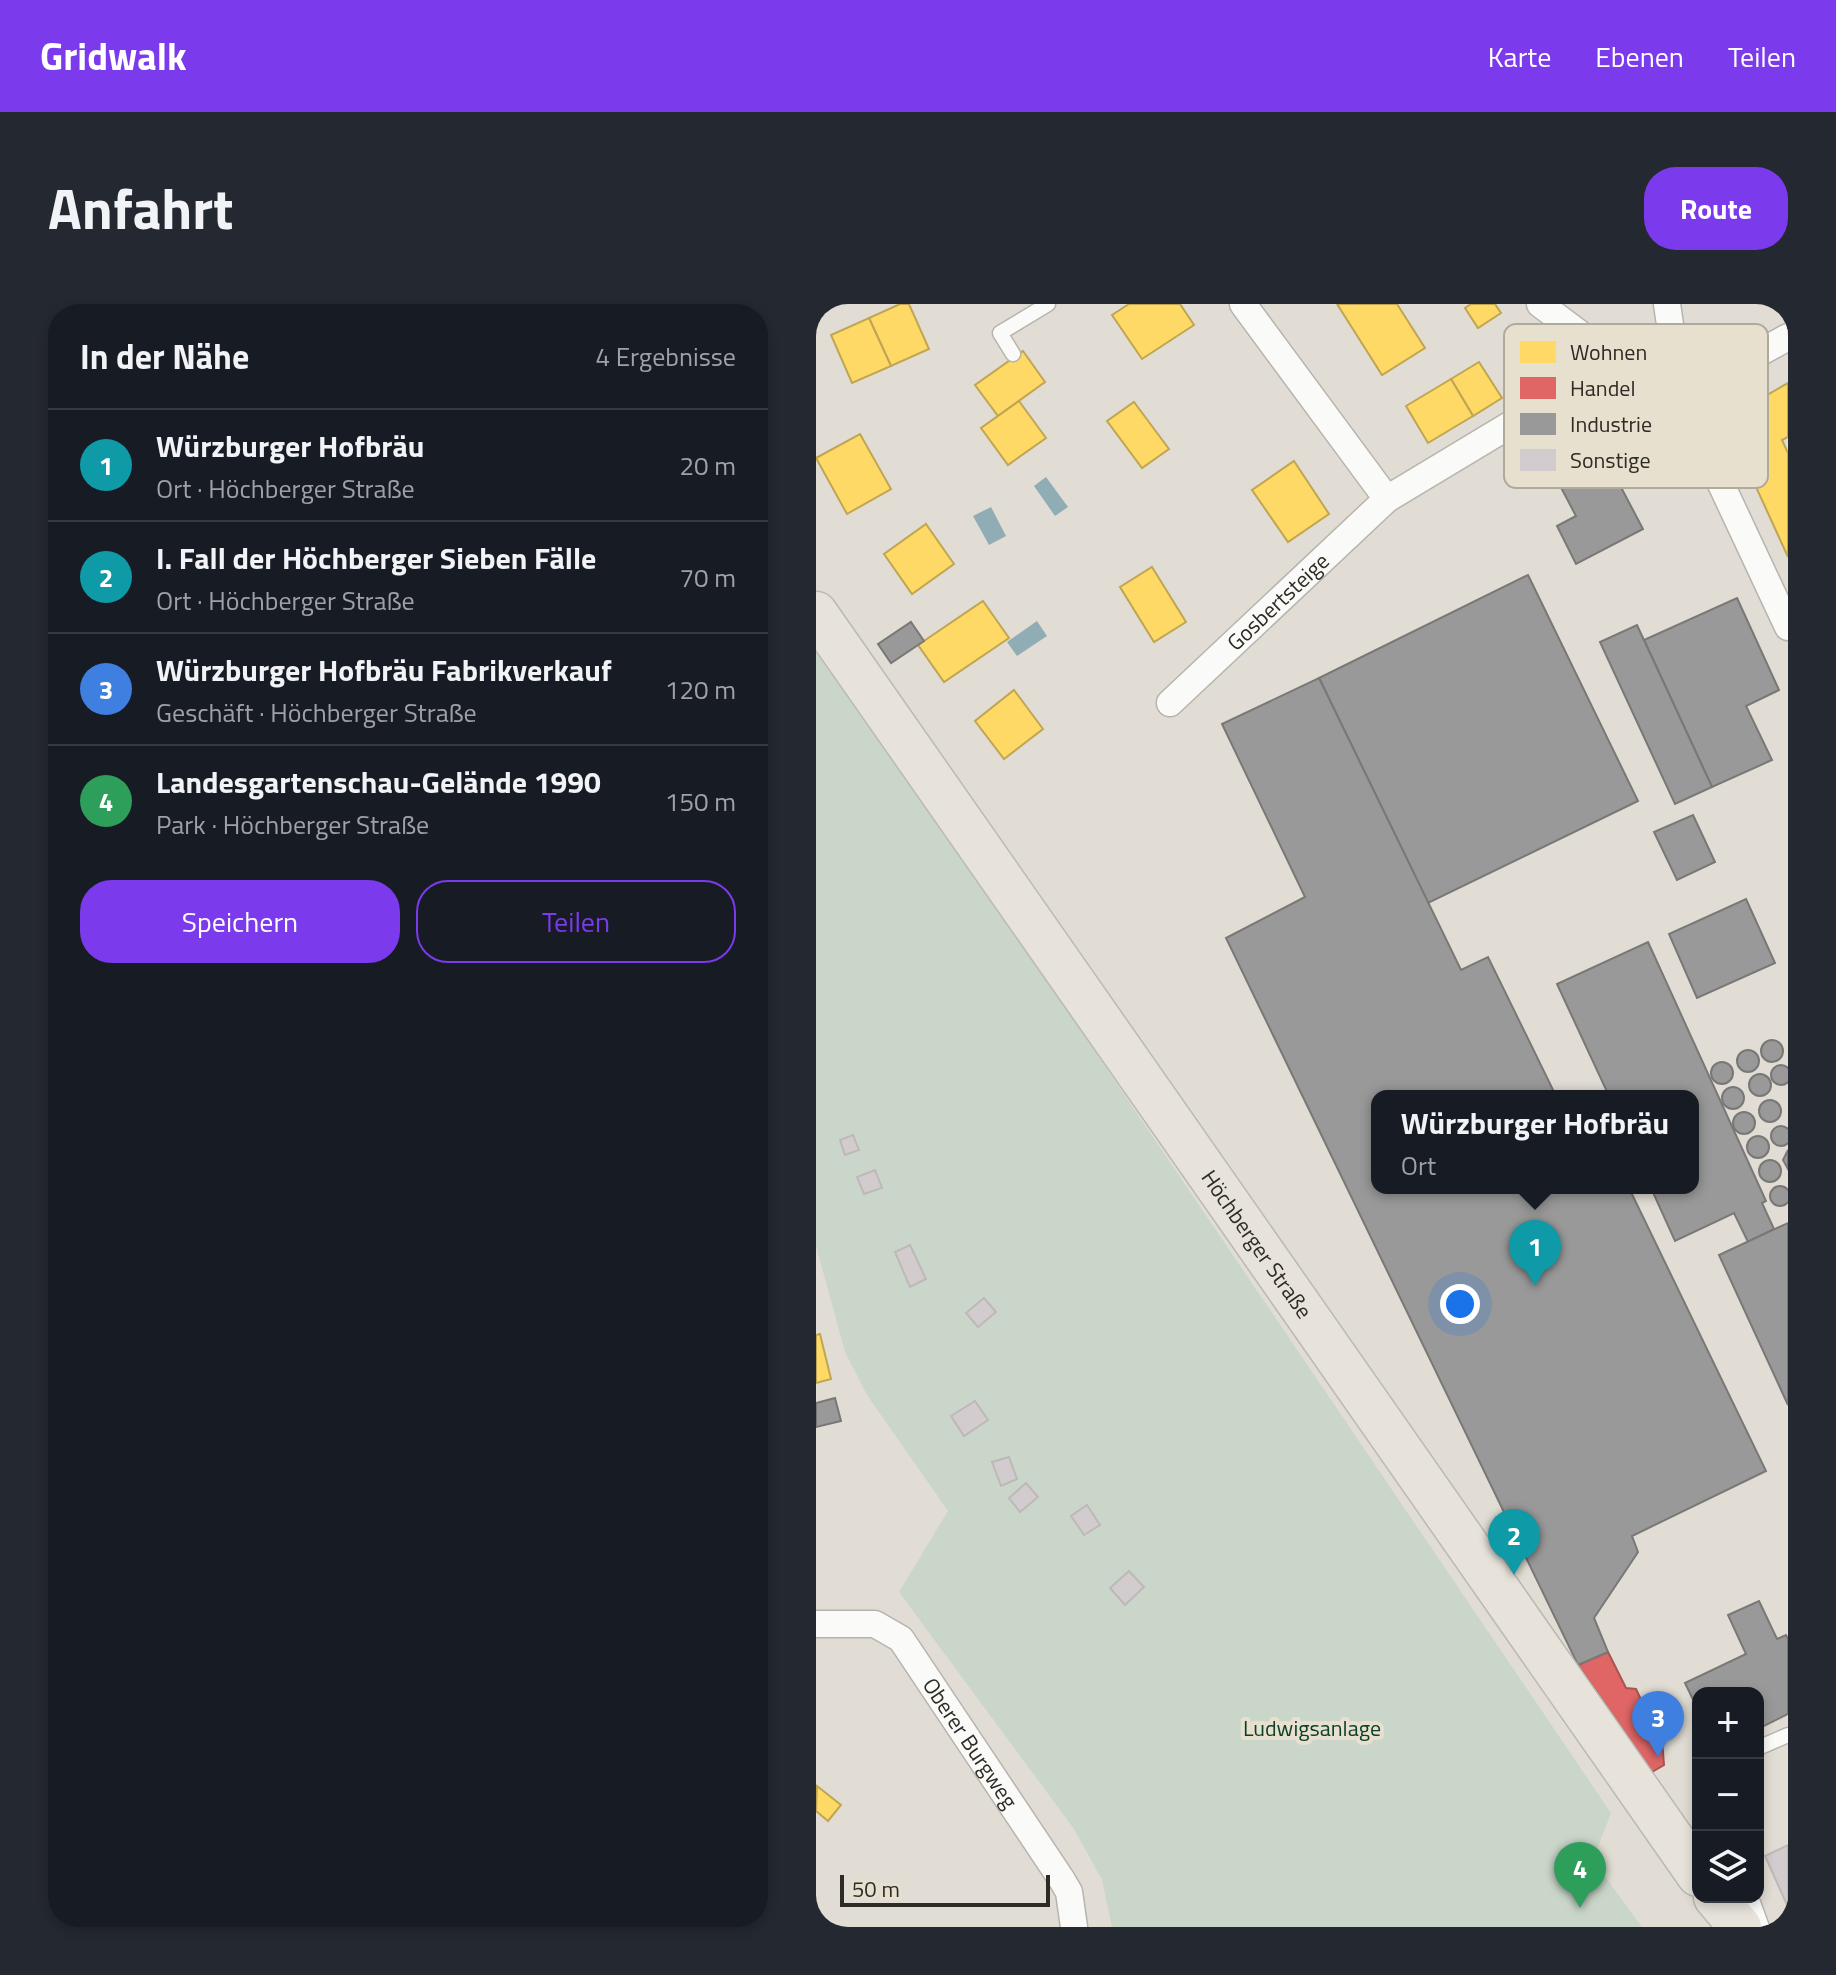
<!DOCTYPE html>
<html lang="de">
<head>
<meta charset="utf-8">
<style>
  :root { --surface:#171b24; --page:#242831; --text:#f1f3f6; --muted:#9ea1a6; --line:#363941; --accent:#7c3aed }
  body { margin:0; font-family:"Titillium Web",sans-serif; background:var(--page); color:var(--text) }
  .controls { position:absolute; right:24px; bottom:24px; display:grid; overflow:hidden; border-radius:16px; box-shadow:0 4px 12px #0003 }
  .controls button { width:72px; height:72px; display:grid; place-items:center; padding:0; border:0; border-bottom:2px solid var(--line); background:var(--surface); color:var(--text); font:40px sans-serif }
  .scale { position:absolute; left:24px; bottom:20px; width:210px; box-sizing:border-box; padding-left:8px; border:4px solid #2d2b24; border-top:0; font-size:22px; line-height:28px; white-space:nowrap; color:#2d2b24; -webkit-text-stroke:6px #e7e0ce; paint-order:stroke }
  .you { position:absolute; left:644px; top:1000px; width:28px; height:28px; margin:-20px; border:6px solid #fff; border-radius:50%; background:#1a73e8; box-shadow:0 0 0 12px #1a73e833 }
  .badge { display:grid; place-items:center; width:52px; height:52px; border-radius:50%; background:var(--accent); color:#fff; font-size:26px; font-weight:700 }
  .pin { position:absolute; translate:-50% -66px; filter:drop-shadow(0 2px 4px #0008) }
  .pin::after { content:''; position:absolute; top:42px; width:28px; height:24px; background:inherit; clip-path:polygon(0 0,100% 0,50% 100%) }
  .popup { position:absolute; left:555px; top:786px; width:328px; height:104px; box-sizing:border-box; display:grid; place-content:center; border-radius:16px; background:var(--surface); filter:drop-shadow(0 2px 6px #0005); font-size:26px; white-space:nowrap; color:var(--muted) }
  .popup b { font-size:30px; color:var(--text) }
  .popup::after { content:''; position:absolute; left:50%; top:100%; margin-left:-16px; border:16px solid transparent; border-top-color:var(--surface) }
  .list { margin:0; padding:0; list-style:none }
  h2 { display:flex; justify-content:space-between; align-items:center; height:104px; margin:0; padding:0 32px; font-size:34px }
  h2 small { font-size:26px; font-weight:400; color:var(--muted) }
  .list li { display:grid; grid-template-columns:52px 1fr auto; gap:24px; align-items:center; box-sizing:border-box; height:112px; padding:0 32px; border-top:2px solid var(--line) }
  .list b { display:block; font-size:30px; white-space:nowrap }
  .list p { margin:0; font-size:26px; white-space:nowrap; color:var(--muted) }
  .list em { font-size:26px; font-style:normal; color:var(--muted) }
  .actions { display:flex; gap:16px; padding:24px 32px }
  .actions a { flex:1; padding:18px 0; border:2px solid var(--accent); border-radius:32px; text-align:center; font-size:28px; color:var(--accent) }
  .actions .main { background:var(--accent); color:#fff }
  .icon { flex:none; width:44px; height:44px; fill:none; stroke:currentColor; stroke-width:2; stroke-linecap:round; stroke-linejoin:round }
  .map { position:relative; flex:none; width:972px; height:1623px; overflow:hidden; border-radius:32px }
  header { display:flex; align-items:center; gap:48px; box-sizing:border-box; height:112px; padding:0 40px; background:var(--accent); color:#fff }
  header strong { font-size:38px }
  nav { display:flex; gap:44px; margin-inline-start:auto; font-size:28px }
  .intro { display:flex; align-items:center; justify-content:space-between; box-sizing:border-box; height:192px; padding:0 48px }
  h1 { margin:0; font-size:56px }
  .button { padding:20px 36px; border-radius:32px; background:var(--accent); color:#fff; font-size:28px; font-weight:700 }
  main { display:flex; gap:48px; padding:0 48px }
  aside { flex:1; background:var(--surface); border-radius:32px; box-shadow:0 4px 12px #0003 }
  .map>svg:first-child { display:block }
  .green { fill:#cad6ca }
  .water { fill:#90acb5 }
  .homes { fill:#ffd966; stroke:#c0a552; stroke-width:2 }
  .shops { fill:#e06666; stroke:#aa5452; stroke-width:2 }
  .industry { fill:#999; stroke:#797876; stroke-width:2 }
  .building { fill:#d2ccce; stroke:#bdb9b8; stroke-width:2 }
  .lines { fill:none; stroke-linecap:round; stroke-linejoin:round }
  .lane-casing { stroke:#b7b4ad; stroke-width:17 }
  .street-casing { stroke:#b7b4ad; stroke-width:29 }
  .primary-casing { stroke:#bbb9b4; stroke-width:45 }
  .lane { stroke:#fafaf9; stroke-width:14 }
  .street { stroke:#fafaf9; stroke-width:26 }
  .primary { stroke:#e7e3da; stroke-width:42 }
  .labels { text-anchor:middle; dominant-baseline:central; stroke-width:8; stroke-linejoin:round; paint-order:stroke }
  .street-label { font-size:22px; fill:#2d2b24; stroke:#e7e0ce }
  .park-label { font-size:22px; fill:#0d402b; stroke:#e7e0ce }
  .key { fill:#e7e0ce; stroke:#afaa9b; stroke-width:2 }
  .key-label { font-size:22px; fill:#2d2b24 }
</style>
</head>
<body>
<header>
<strong>Gridwalk</strong>
<nav><a>Karte</a><a>Ebenen</a><a>Teilen</a></nav>
</header>
<div class="intro"><h1>Anfahrt</h1><a class="button">Route</a></div>
<main>
<aside>
<h2>In der Nähe<small>4 Ergebnisse</small></h2>
<ul class="list">
<li><span class="badge" style="background:#0f9aa8">1</span><div><b>Würzburger Hofbräu</b><p>Ort · Höchberger Straße</p></div><em>20 m</em></li>
<li><span class="badge" style="background:#0f9aa8">2</span><div><b>I. Fall der Höchberger Sieben Fälle</b><p>Ort · Höchberger Straße</p></div><em>70 m</em></li>
<li><span class="badge" style="background:#3f7fe0">3</span><div><b>Würzburger Hofbräu Fabrikverkauf</b><p>Geschäft · Höchberger Straße</p></div><em>120 m</em></li>
<li><span class="badge" style="background:#2e9e5b">4</span><div><b>Landesgartenschau-Gelände 1990</b><p>Park · Höchberger Straße</p></div><em>150 m</em></li>
</ul>
<div class="actions"><a class="main">Speichern</a><a>Teilen</a></div>
</aside>
<div class="map">
<svg width="972" height="1623" viewBox="0 0 972 1623">
  <rect width="100%" height="100%" fill="#e1ddd4"/>
  <polygon class="green" points="0,343 139,541 795,1509 777,1556 826,1623 296,1623 286,1576 258,1525 83,1288 132,1207 51,1091 29,1048 0,942"/>
  <g class="water">
    <polygon points="230,173 252,203 239,212 218,182"/>
    <polygon points="175,203 190,232 173,241 157,212"/>
    <polygon points="221,317 231,332 201,352 191,338"/>
  </g>
  <g class="homes">
    <polygon points="84,0 93,0 113,45 75,62 53,14"/>
    <polygon points="313,0 364,0 378,21 326,55 296,11"/>
    <polygon points="521,0 581,0 609,44 566,71"/>
    <polygon points="655,0 679,0 685,9 662,24 649,4"/>
    <polygon points="53,14 75,62 36,79 15,31"/>
    <polygon points="207,47 229,78 182,112 159,81"/>
    <polygon points="663,58 686,94 657,112 635,75"/>
    <polygon points="635,75 657,112 612,139 590,102"/>
    <polygon points="972,79 972,133 966,136 972,149 972,253 909,115"/>
    <polygon points="203,97 230,134 192,161 165,124"/>
    <polygon points="318,98 353,145 326,164 291,117"/>
    <polygon points="44,130 75,185 31,210 0,154"/>
    <polygon points="478,157 513,210 472,238 436,186"/>
    <polygon points="110,220 138,260 96,290 68,250"/>
    <polygon points="336,263 370,318 338,338 304,283"/>
    <polygon points="167,297 193,334 128,378 102,341"/>
    <polygon points="198,386 227,425 188,455 159,417"/>
    <polygon points="4,1030 15,1075 0,1079 0,1031"/>
    <polygon points="1,1482 25,1501 12,1517 0,1507"/>
  </g>
  <polygon class="shops" points="792,1348 810,1384 820,1385 830,1406 846,1399 860,1429 846,1436 848,1461 836,1468 762,1361"/>
  <g class="industry">
    <polygon points="788,151 827,225 760,260 741,222 760,212 741,176"/>
    <polygon points="712,271 822,497 612,599 503,374"/>
    <polygon points="921,294 963,386 930,402 956,456 896,483 828,336"/>
    <polygon points="95,318 108,337 75,359 62,340"/>
    <polygon points="821,321 896,483 859,500 784,338"/>
    <polygon points="503,374 645,666 672,653 740,792 561,792 561,884 813,884 950,1167 816,1232 822,1248 778,1314 792,1348 762,1361 410,634 489,593 406,420"/>
    <polygon points="877,511 899,558 861,576 838,528"/>
    <polygon points="930,595 959,659 881,694 853,630"/>
    <polygon points="832,638 950,897 946,899 958,925 932,938 918,909 859,937 835,884 877,884 877,792 793,792 741,680"/>
    <circle cx="956" cy="747" r="11"/>
    <circle cx="932" cy="757" r="11"/>
    <circle cx="906" cy="769" r="11"/>
    <circle cx="965" cy="771" r="10"/>
    <circle cx="944" cy="781" r="11"/>
    <circle cx="917" cy="794" r="11"/>
    <circle cx="954" cy="807" r="11"/>
    <circle cx="928" cy="819" r="11"/>
    <circle cx="965" cy="832" r="10"/>
    <circle cx="942" cy="843" r="11"/>
    <polygon points="972,846 972,865 967,856"/>
    <circle cx="954" cy="867" r="11"/>
    <circle cx="964" cy="892" r="10"/>
    <polygon points="972,919 972,1101 903,951"/>
    <polygon points="19,1094 25,1117 0,1123 0,1099"/>
    <polygon points="943,1297 961,1335 970,1331 972,1335 972,1410 942,1425 942,1389 882,1389 882,1406 869,1379 930,1350 912,1311"/>
  </g>
  <g class="building">
    <polygon points="37,831 43,846 29,851 24,836"/>
    <polygon points="59,866 66,884 48,890 41,873"/>
    <polygon points="94,941 110,975 94,983 79,948"/>
    <polygon points="168,994 180,1008 162,1023 150,1009"/>
    <polygon points="159,1097 172,1116 148,1132 135,1112"/>
    <polygon points="193,1153 201,1175 185,1182 176,1158"/>
    <polygon points="210,1179 222,1193 204,1208 193,1194"/>
    <polygon points="271,1201 284,1221 268,1231 255,1212"/>
    <polygon points="313,1267 328,1283 309,1301 294,1284"/>
    <polygon points="972,1541 972,1603 949,1552"/>
  </g>
  <g class="lines">
    <g class="lane-casing">
      <g id="lane">
        <polyline points="197,50 184,29 232,0"/>
        <polyline points="942,1444 972,1431"/>
        <polyline points="935,1593 946,1623"/>
      </g>
    </g>
    <g class="street-casing">
      <g id="street">
        <polyline points="427,0 571,195"/>
        <polyline points="724,0 800,57 861,68 920,62 972,33"/>
        <polyline points="851,0 861,68 883,133 972,323"/>
        <path id="s1" d="M354,399l217,-204 229,-138"/>
        <path id="s2" d="M0,1320h59l26,15 161,241 7,12 5,35"/>
      </g>
    </g>
    <g class="primary-casing">
      <g id="primary">
        <path id="s3" d="M0,309l882,1262"/>
        <polyline points="899,1593 924,1623"/>
      </g>
    </g>
    <use href="#lane" class="lane"/>
    <use href="#street" class="street"/>
    <use href="#primary" class="primary"/>
  </g>
  <g class="labels">
    <g class="street-label">
      <text stroke="none"><textPath href="#s1" startOffset="148">Gosbertsteige</textPath></text>
      <text stroke="none"><textPath href="#s3" startOffset="770">Höchberger Straße</textPath></text>
      <text stroke="none"><textPath href="#s2" startOffset="214">Oberer Burgweg</textPath></text>
    </g>
    <g class="park-label">
      <text x="496" y="1424">Ludwigsanlage</text>
    </g>
  </g>
  <rect x="688" y="20" width="264" height="164" rx="12" class="key"/>
  <rect x="704" y="37" width="36" height="22" fill="#ffd966"/>
  <rect x="704" y="73" width="36" height="22" fill="#e06666"/>
  <rect x="704" y="109" width="36" height="22" fill="#999"/>
  <rect x="704" y="145" width="36" height="22" fill="#d2ccce"/>
  <g class="key-label">
    <text x="754" y="56">Wohnen</text>
    <text x="754" y="92">Handel</text>
    <text x="754" y="128">Industrie</text>
    <text x="754" y="164">Sonstige</text>
  </g>
</svg>
<div class="controls">
<button>+</button>
<button>−</button>
<button><svg class="icon" aria-label="layers" viewBox="0 0 24 24"><path d="M12 4l9 5-9 5-9-5zM3 14l9 5 9-5"/></svg></button>
</div>
<div class="scale">50 m</div>
<div class="you"></div>
<div class="pin badge" style="left:719px;top:982px;background:#0f9aa8">1</div>
<div class="popup"><b>Würzburger Hofbräu</b>Ort</div>
<div class="pin badge" style="left:698px;top:1271px;background:#0f9aa8">2</div>
<div class="pin badge" style="left:842px;top:1453px;background:#3f7fe0">3</div>
<div class="pin badge" style="left:764px;top:1604px;background:#2e9e5b">4</div>
</div>
</main>
</body>
</html>
